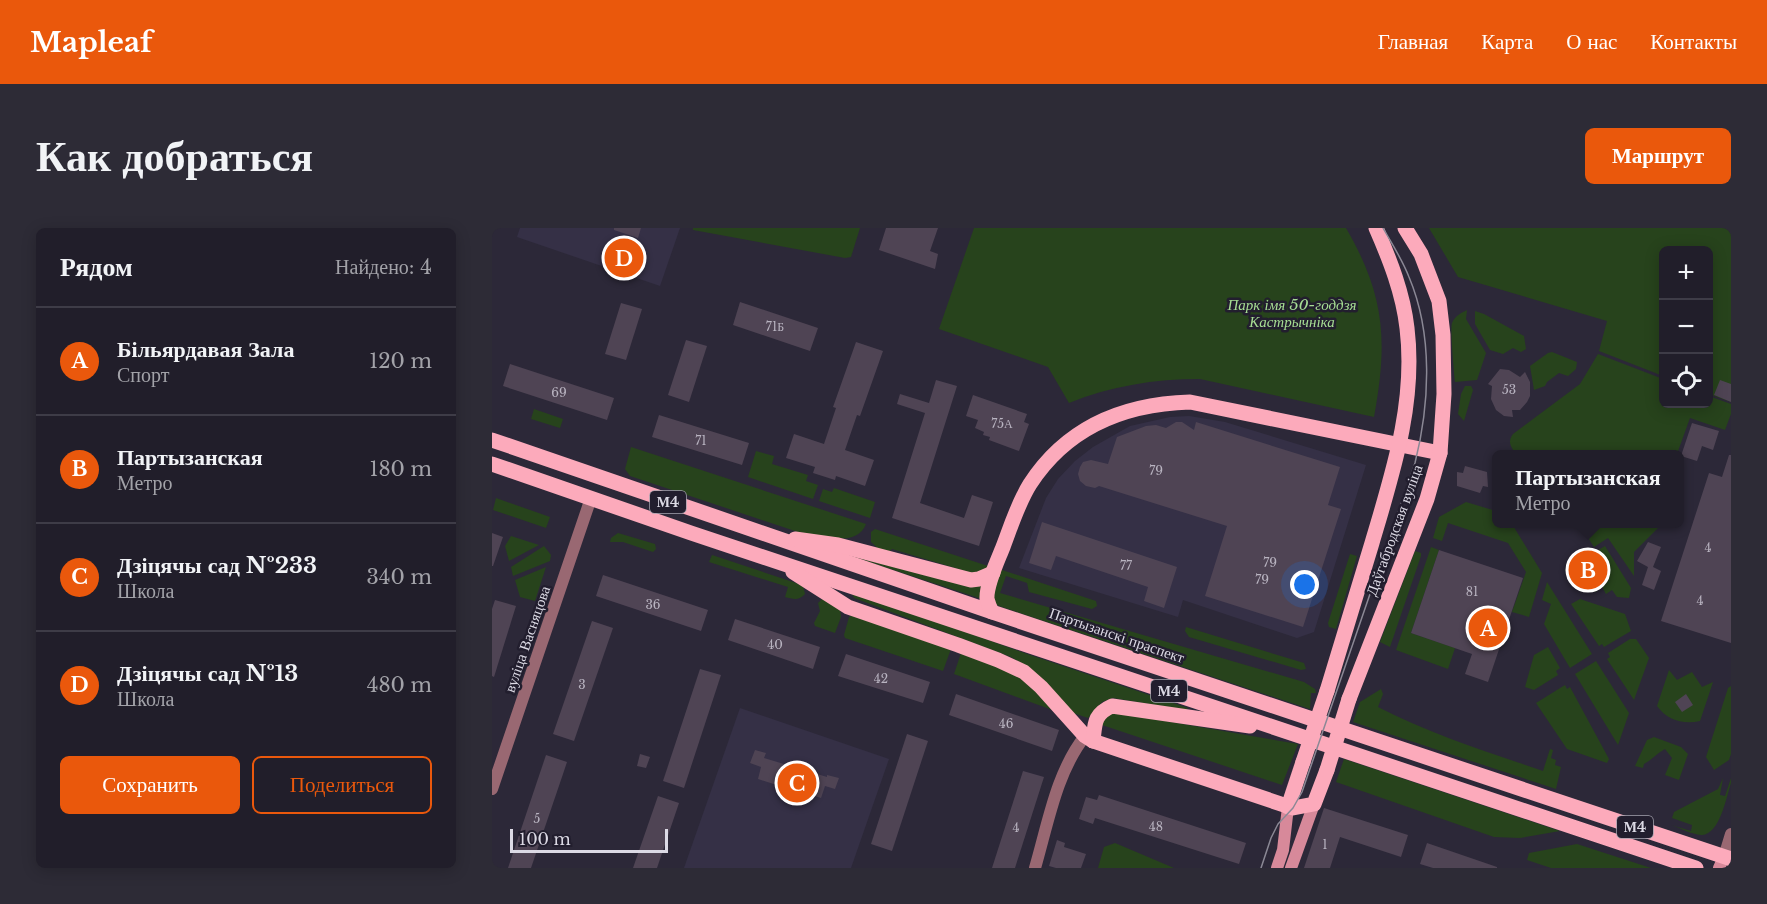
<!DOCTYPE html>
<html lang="ru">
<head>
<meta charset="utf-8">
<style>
  :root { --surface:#211e2a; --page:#2d2b36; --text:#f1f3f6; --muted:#a2a2a8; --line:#3e3c47; --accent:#ea580c }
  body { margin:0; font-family:"Libre Baskerville",serif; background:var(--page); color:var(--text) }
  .controls { position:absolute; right:18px; top:18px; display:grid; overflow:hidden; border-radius:9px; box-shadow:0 3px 15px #0003 }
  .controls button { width:54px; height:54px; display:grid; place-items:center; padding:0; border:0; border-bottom:2px solid var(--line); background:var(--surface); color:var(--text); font:30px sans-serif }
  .scale { position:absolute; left:18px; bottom:15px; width:158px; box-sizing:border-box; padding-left:6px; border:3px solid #dcdae5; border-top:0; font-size:16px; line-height:21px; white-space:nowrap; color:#dcdae5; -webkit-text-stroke:4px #221e2e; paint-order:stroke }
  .you { position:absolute; left:813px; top:357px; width:21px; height:21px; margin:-15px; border:4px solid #fff; border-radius:50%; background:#1a73e8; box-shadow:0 0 0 9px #1a73e833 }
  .badge { display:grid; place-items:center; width:39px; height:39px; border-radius:50%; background:var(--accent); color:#fff; font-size:20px; font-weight:700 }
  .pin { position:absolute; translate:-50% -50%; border:3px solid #fff; box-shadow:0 2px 6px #0006 }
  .popup { position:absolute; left:1000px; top:222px; width:192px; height:78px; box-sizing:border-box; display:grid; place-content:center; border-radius:9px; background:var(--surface); filter:drop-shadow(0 2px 4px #0005); font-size:20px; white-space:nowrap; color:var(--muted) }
  .popup b { font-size:22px; color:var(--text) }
  .popup::after { content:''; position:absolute; left:50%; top:100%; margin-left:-12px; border:12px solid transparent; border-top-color:var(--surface) }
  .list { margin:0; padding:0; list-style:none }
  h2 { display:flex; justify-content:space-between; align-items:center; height:78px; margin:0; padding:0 24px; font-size:26px }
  h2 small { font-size:20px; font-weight:400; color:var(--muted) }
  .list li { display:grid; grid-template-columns:39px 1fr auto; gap:18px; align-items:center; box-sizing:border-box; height:108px; padding:0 24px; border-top:2px solid var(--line) }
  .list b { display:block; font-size:22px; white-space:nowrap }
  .list p { margin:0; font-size:20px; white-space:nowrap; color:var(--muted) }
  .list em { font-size:20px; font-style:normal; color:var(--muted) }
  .actions { display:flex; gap:12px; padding:18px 24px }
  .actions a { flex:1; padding:14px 0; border:2px solid var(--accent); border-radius:9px; text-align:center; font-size:21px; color:var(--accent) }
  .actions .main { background:var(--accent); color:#fff }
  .icon { flex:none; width:33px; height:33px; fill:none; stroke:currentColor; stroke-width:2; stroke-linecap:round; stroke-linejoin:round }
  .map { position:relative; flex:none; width:1239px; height:640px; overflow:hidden; border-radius:9px }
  header { display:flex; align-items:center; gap:36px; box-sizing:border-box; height:84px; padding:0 30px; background:var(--accent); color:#fff }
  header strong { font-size:28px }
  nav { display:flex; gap:33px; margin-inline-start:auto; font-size:21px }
  .intro { display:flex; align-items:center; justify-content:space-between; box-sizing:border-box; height:144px; padding:0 36px }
  h1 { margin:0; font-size:42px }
  .button { padding:15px 27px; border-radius:9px; background:var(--accent); color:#fff; font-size:21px; font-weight:700 }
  main { display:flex; gap:36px; padding:0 36px }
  aside { flex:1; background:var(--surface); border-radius:9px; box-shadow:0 3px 15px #0003 }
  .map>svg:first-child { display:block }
  .built { fill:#353046 }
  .green { fill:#27431c }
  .building { fill:#4f4454 }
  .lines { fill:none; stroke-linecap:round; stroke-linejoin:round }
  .minor { stroke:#996872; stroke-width:12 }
  .tertiary { stroke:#996872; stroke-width:12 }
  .secondary { stroke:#d7899a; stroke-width:12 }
  .primary { stroke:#fcaabb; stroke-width:15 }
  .tram { stroke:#8b8895; stroke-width:1.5 }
  .primary-bridge { stroke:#fcaabb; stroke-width:15 }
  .labels { text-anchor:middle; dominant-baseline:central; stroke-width:5; stroke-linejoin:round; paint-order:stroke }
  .number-label { font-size:12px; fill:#b9b4c1 }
  .shield { fill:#221e2e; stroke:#a4a2ae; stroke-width:1.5 }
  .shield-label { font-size:14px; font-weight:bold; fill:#dcdae5 }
  .park-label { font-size:15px; font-style:italic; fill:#a6dd93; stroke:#221e2e }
  .street-label { font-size:15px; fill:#dcdae5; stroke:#221e2e }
</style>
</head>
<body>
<header>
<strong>Mapleaf</strong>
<nav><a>Главная</a><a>Карта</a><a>О нас</a><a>Контакты</a></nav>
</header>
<div class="intro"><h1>Как добраться</h1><a class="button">Маршрут</a></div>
<main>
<aside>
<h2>Рядом<small>Найдено: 4</small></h2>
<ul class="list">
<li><span class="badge">A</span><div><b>Більярдавая Зала</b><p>Спорт</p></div><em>120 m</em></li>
<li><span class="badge">B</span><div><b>Партызанская</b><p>Метро</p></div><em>180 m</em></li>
<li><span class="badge">C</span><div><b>Дзіцячы сад №233</b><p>Школа</p></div><em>340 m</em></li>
<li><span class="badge">D</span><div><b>Дзіцячы сад №13</b><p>Школа</p></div><em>480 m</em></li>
</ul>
<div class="actions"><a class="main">Сохранить</a><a>Поделиться</a></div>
</aside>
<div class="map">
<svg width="1239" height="640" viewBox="0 0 1239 640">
  <rect width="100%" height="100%" fill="#2c2838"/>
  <g class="built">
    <polygon points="28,0 188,0 168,58 25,9"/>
    <polygon points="697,188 733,194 874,237 822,404 805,410 691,372 686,389 527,340 554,270 566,251 583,233 601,219 638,198 678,189"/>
    <polygon points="248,480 397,531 359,640 192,640"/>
  </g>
  <g class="green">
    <polygon points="201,0 368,0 359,29 353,30 201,2"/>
    <path d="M482,0h372c39,67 42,113 28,189l-174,-38c-46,0 -89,7 -131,24l-21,-36 -109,-38z"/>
    <polygon points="937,0 1239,0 1239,174 1217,166 1216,22 1172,22 1171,148 1107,123 1115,93 966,49"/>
    <path d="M975,82l-1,9 20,34 -9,27 -22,2c-1,-9 -5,-55 -3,-59 3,-7 9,-10 15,-13z"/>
    <polygon points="983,83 992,86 1032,108 1034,121 1029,124 1021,120 1011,126 998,122 983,96"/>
    <polygon points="1060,124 1085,134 1084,141 1076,148 1067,145 1055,154 1053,158 1042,162 1038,138 1056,125"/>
    <path d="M1106,126l65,25 1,25h44l1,-8 22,8v10l-6,16 -35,-12 -13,36h-161c-5,-7 -9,-12 -3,-20l67,-50z"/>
    <polygon points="973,158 979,158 981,162 972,193 966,186 969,166"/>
    <polygon points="42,181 71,191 68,200 39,191"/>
    <path d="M139,219l235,77c-9,25 -49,11 -68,8l-168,-56 -5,-7z"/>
    <polygon points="264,223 282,228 280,236 316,247 314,253 326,257 321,271 256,249"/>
    <polygon points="342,260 383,274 378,290 327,273 331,261 340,264"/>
    <polygon points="4,270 58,289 54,300 1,282"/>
    <polygon points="974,274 1004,283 1004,296 1020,296 1050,345 1037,389 1020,384 1034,344 1016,315 956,295 950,313 941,310 947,289"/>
    <polygon points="1087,296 1167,296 1166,300 1142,324 1142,348 1116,310 1102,319"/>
    <polygon points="383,301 496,338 489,345 483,346 400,321 397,324 390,324 379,314 379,304"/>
    <polygon points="126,305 163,316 164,321 161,324 131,314 118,314 119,310"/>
    <polygon points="19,308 47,317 17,333 13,318"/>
    <polygon points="52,318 59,327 58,333 21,348 19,339"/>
    <polygon points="1113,318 1139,360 1137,370 1125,369 1120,362 1114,366 1110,359 1103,364 1098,356 1086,362 1073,342"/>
    <polygon points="939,319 947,322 919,405 963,420 956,441 904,422"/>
    <polygon points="923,323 929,325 929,328 898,419 888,414"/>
    <polygon points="858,326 865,328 844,401 837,399 836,395"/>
    <path d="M220,327l84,28 7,3 2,8c-6,7 -12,5 -20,3l3,-10 -79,-25z"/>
    <polygon points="359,328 494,354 490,371"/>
    <polygon points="54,339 43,373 28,369 23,352"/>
    <polygon points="507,341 604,373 605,378 600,381 537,364 535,355 514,348 508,365 812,454 823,461 824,465 819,465 818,481 507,378 499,373"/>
    <polygon points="1055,354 1100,426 1078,440 1052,396 1059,376 1050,372"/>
    <polygon points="358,362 538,427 696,480 694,482 621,470 610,474 596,490 578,484 532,437 519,429 362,370"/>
    <polygon points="332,369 348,380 349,389 343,405 323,398 322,395 328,383 326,375"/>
    <polygon points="1088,371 1133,386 1139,403 1112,419 1110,416 1107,418 1079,376"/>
    <polygon points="361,387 460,418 451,443 353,410 352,407 357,389"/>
    <polygon points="694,399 812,435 814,441 809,442 697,409 693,403"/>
    <polygon points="1138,411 1144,411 1157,430 1142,472 1115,431 1118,429 1116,425"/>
    <polygon points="1056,419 1068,440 1064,443 1066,447 1042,462 1033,459 1042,427"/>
    <polygon points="470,422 530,449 563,483 462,446"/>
    <polygon points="1104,433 1137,485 1126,517 1083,446"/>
    <path d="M1177,442l8,10 15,-8 10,15 11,-5 -13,39c-17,4 -33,-1 -43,-15z"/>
    <polygon points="1073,457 1075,461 1078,459 1117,531 1115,535 1075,521 1044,475"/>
    <polygon points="1239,458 1239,526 1237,532 1222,542 1214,529 1236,460"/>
    <path d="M889,461l2,5 -5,13c52,27 110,45 165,64l7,-22 3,1 -2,8 5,2 -1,5 6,2 -5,22 -203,-67 7,-20z"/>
    <polygon points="618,486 633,486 806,516 790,557 610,497 610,493"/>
    <path d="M1162,509l27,10 7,7 -9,26 -14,-5 7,-17 -7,-9c-8,4 -13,11 -21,15l-1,4 -8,-2 12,-26z"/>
    <polygon points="852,531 1068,603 1028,610 1002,609 844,554"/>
    <path d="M1231,550l-3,17 5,1 6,-18v5c-5,15 -11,51 -29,52 -9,0 -22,-7 -31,-10l20,6 1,-6 -20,-7 2,-6 44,-23z"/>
    <polygon points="623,615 682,640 606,640 612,619"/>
    <polygon points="1085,616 1159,640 1059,640 1035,632 1037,625"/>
  </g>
  <g class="building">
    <polygon points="122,0 149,0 146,10 122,2"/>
    <polygon points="394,0 446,0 438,23 446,26 443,41 387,22"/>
    <polygon points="248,74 326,100 318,123 241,97"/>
    <polygon points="129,75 150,81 134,132 113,126"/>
    <polygon points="194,112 215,118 197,174 176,167"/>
    <polygon points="364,114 391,123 368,188 365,187 353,222 382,232 373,258 344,248 343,252 321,245 323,239 294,230 302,206 332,216 344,180 341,179"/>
    <polygon points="18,136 122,170 115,192 11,158"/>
    <polygon points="1008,141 1017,142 1028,149 1033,144 1038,154 1038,168 1035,174 1028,182 1020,182 1021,189 1012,188 1004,182 999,171 1000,158 996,156"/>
    <polygon points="444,152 465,158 428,275 472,290 480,267 501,274 487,318 400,290 433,185 405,176 408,166 437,175"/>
    <polygon points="1228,152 1239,156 1239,174 1222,167"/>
    <polygon points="481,167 535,186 532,194 537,196 527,223 497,212 498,209 491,207 492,204 483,200 486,192 474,188"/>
    <polygon points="167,187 257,215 250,237 160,209"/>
    <polygon points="684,194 690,194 702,202 704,194 848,239 836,277 849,281 811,399 713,368 735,298 607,258 603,260 594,258 588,253 586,246 588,239 591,234 599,232 616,236 625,209 654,198 664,197 674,200"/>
    <polygon points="1200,195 1227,203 1221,222 1210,218 1205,233 1189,228"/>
    <polygon points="1237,227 1239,227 1239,415 1169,393 1217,245 1230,249"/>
    <polygon points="973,238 995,244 996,259 991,258 988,265 965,258 965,244 971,245"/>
    <polygon points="550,294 685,339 672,380 652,373 656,359 564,328 559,342 537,335"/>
    <polygon points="0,305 11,309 1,338 0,338"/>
    <polygon points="1156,314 1169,319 1161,339 1169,343 1162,362 1150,357 1156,339 1145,333"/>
    <polygon points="947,322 1031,350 996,454 973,446 980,426 919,405"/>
    <polygon points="111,347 216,382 209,403 104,368"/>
    <polygon points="3,372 24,378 2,449 0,448 0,381"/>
    <polygon points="243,391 328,419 321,441 236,412"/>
    <polygon points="100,393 121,400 82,513 61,506"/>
    <polygon points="354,426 438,454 431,475 346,448"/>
    <polygon points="208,441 229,447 192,560 171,553"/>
    <polygon points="464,466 567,502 560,523 457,487"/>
    <polygon points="1194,466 1201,477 1190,484 1183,474"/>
    <polygon points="415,506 436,513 400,623 379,616"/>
    <polygon points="263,522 274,525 272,530 335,549 335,547 347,550 343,561 333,558 329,570 304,562 302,567 292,564 294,560 266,551 269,539 258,535"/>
    <polygon points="148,526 158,529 154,540 145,538"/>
    <polygon points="54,527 75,534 71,546 39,640 16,640"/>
    <polygon points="531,543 552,549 523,640 500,640"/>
    <polygon points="607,567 754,615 747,636 603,590 601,596 587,591 594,569 605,572"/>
    <polygon points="166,568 187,575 165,640 141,640"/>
    <polygon points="832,580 916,607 909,629 848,609 838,640 812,640"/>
    <polygon points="565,612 573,615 572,619 594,626 589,640 564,640 557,638"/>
    <polygon points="935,615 1005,639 1005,640 941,640 928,636"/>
  </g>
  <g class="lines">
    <path class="minor" d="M543,640c13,-44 21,-95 50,-132"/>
    <g class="tertiary">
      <polyline points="0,561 99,270"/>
      <polyline points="1232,629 1239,606"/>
    </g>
    <g class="secondary">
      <polyline points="785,640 791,622 796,579"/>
      <polyline points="799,640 822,576"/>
      <polyline points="1227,640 1232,629"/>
    </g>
    <g class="primary">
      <polyline points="0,212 500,384 1239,631"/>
      <polyline points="0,236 199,305 1204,640"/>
      <polyline points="303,311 346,317 479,352 487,351 501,345"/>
      <polyline points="301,344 356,379 466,417 506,432 532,444 549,459 593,508 601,513 801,580 822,576 835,542"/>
      <path d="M500,384c-2,-4 -4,-9 -5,-13 -1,-14 11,-39 16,-52 8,-21 15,-44 27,-63 37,-57 93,-80 160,-82l250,51"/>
      <path d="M835,463c15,-49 30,-99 45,-148 21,-71 44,-141 35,-215 -4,-35 -17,-68 -31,-100"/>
      <polyline points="857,471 935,271 948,225 952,166 951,107 947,73 929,26 913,0"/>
      <path d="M601,513c2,-18 1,-27 19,-35l138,20"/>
      <polyline points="796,579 811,534"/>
    </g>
    <path class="tram" d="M769,640l10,-30 7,-14 15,-16 9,-16 113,-329c15,-60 18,-129 -6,-186 -7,-18 -17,-33 -26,-49"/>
    <g class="primary-bridge">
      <polyline points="811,534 835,463"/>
      <polyline points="835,542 857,471"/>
    </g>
  </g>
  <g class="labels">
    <g class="number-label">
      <text x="283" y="98">71Б</text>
      <text x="1017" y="161">53</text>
      <text x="67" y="164">69</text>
      <text x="510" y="195">75А</text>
      <text x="209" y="212">71</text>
      <text x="664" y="242">79</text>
      <text x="1216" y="319">4</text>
      <text x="778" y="334">79</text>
      <text x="634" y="337">77</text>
      <text x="770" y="351">79</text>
      <text x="980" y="363">81</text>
      <text x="1208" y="372">4</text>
      <text x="161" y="376">36</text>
      <text x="283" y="416">40</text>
      <text x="389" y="450">42</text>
      <text x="90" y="456">3</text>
      <text x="514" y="495">46</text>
      <text x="45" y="590">5</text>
      <text x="664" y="598">48</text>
      <text x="524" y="599">4</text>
      <text x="833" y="616">1</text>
    </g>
    <g class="shield">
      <rect x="158" y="263" width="36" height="22" rx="4.5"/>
      <rect x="659" y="452" width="36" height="22" rx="4.5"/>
      <rect x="1125" y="588" width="36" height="22" rx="4.5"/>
    </g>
    <g class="shield-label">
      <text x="176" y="274">М4</text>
      <text x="677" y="463">М4</text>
      <text x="1143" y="599">М4</text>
    </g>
    <g class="park-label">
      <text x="800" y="76">Парк імя 50-годдзя<tspan x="800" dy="17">Кастрычніка</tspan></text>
    </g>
    <g class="street-label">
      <text transform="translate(902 302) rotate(-70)">Даўгабродская вуліца</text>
      <text transform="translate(625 407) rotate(19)">Партызанскі праспект</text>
      <text transform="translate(35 411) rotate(-71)">вуліца Васняцова</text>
    </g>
  </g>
</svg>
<div class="controls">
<button>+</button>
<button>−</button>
<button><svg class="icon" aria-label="locate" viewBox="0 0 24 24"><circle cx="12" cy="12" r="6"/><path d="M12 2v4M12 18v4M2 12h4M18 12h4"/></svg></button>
</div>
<div class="scale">100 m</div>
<div class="you"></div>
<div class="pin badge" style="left:996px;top:400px">A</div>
<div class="pin badge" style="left:1096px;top:342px">B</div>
<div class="popup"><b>Партызанская</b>Метро</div>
<div class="pin badge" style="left:305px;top:555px">C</div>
<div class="pin badge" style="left:132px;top:30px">D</div>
</div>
</main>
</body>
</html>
